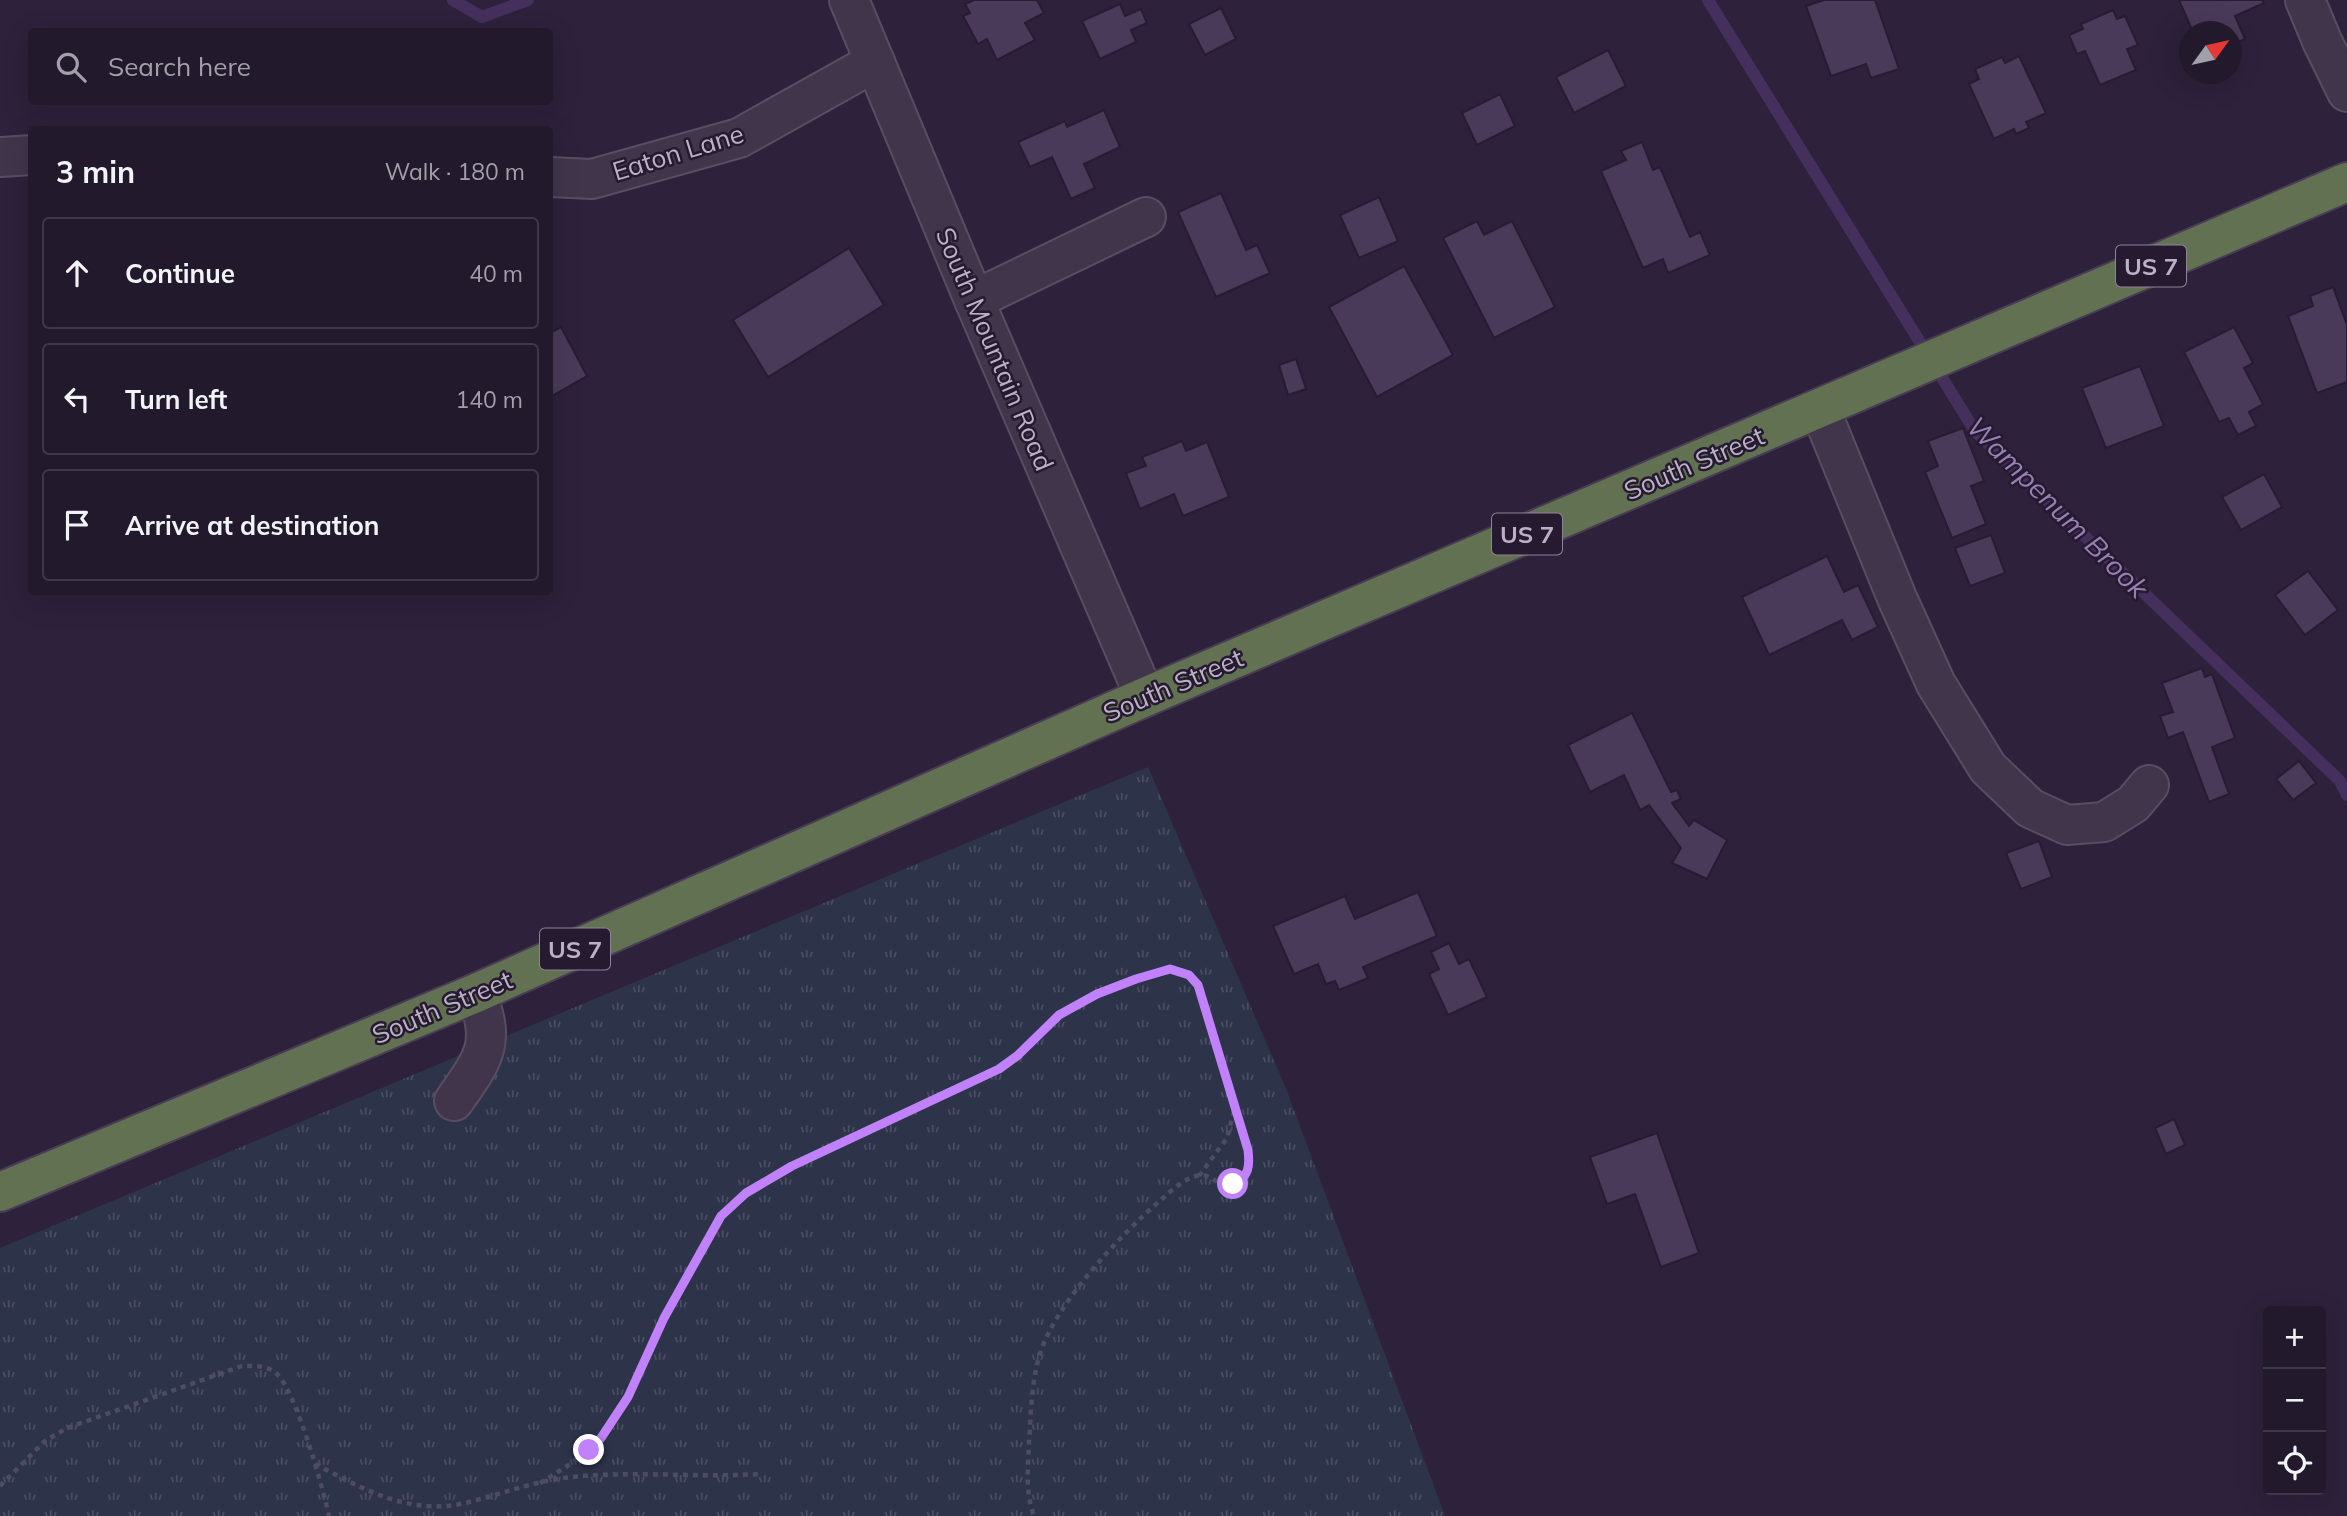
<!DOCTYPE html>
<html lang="en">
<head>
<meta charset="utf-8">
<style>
  :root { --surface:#22192c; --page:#2e2638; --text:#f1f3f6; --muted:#a2a0a9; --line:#3f3848 }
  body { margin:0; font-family:Mulish,sans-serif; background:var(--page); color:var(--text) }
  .controls { position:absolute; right:21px; bottom:21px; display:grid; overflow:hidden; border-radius:7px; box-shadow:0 7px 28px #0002 }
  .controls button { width:63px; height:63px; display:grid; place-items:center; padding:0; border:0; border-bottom:2px solid var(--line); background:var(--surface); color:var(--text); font:35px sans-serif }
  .compass { position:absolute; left:2179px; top:21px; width:63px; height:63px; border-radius:50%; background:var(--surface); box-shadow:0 7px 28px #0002; rotate:57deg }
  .stop { position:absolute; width:21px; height:21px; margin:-16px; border:5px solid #c081fa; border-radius:50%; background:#fff }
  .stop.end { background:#c081fa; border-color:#fff; box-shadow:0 2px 7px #0008 }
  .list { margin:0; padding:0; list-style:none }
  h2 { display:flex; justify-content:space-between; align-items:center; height:91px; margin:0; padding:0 28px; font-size:30px }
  h2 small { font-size:23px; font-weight:400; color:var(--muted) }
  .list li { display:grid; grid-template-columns:46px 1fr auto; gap:21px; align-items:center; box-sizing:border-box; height:112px; margin:0 14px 14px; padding:0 14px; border:2px solid var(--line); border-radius:7px }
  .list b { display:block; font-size:26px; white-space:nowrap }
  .list em { font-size:23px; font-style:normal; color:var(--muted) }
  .icon { flex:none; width:38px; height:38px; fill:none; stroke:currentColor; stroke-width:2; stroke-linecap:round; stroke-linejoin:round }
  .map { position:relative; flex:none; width:2347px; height:1516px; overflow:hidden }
  .search { position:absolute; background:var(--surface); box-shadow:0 7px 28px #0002; left:28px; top:28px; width:525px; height:77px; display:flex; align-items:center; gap:18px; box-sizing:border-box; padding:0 24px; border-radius:7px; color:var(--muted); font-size:26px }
  .panel { position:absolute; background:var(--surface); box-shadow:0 7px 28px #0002; left:28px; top:126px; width:525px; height:469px; border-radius:7px }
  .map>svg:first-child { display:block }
  .grass { fill:url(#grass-tufts) }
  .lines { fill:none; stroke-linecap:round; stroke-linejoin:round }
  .stream { stroke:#452f5c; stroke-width:12 }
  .building { fill:#493a59; stroke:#271c32; stroke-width:2 }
  .minor-casing { stroke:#584d63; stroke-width:42 }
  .highway-casing { stroke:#483d53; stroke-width:42 }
  .path { stroke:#4e4c64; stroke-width:4.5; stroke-dasharray:5 5; stroke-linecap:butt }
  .minor { stroke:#40354b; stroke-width:38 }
  .highway { stroke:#617152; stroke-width:38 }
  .route { stroke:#c081fa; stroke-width:9 }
  .labels { text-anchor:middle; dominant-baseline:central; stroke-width:5; stroke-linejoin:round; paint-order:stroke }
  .shield { fill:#251a30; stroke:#8f839a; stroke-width:2 }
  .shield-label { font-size:24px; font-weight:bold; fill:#bcb0c7 }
  .street-label { font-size:26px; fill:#bcb0c7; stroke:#251a30 }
  .water-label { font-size:28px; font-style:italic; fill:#987fb4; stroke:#251a30 }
</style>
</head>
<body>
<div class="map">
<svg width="2347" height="1516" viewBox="0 0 2347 1516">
  <defs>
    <pattern id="grass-tufts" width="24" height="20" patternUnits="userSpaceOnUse" patternTransform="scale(1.75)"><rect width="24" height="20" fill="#2d3349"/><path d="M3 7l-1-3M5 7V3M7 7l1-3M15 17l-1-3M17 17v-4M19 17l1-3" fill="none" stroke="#4a4e62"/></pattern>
  </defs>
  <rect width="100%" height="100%" fill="#2d213b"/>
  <polygon class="grass" points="1148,767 1287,1091 1445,1516 0,1516 0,1248"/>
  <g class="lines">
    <g class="stream">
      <polyline points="453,0 482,17 528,0"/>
      <polyline points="1708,0 1975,431 2340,781 2347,795"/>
    </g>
  </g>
  <g class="building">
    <polygon points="974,0 1037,0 1044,13 1025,23 1035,40 997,60 987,39 978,44 963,16 970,13 965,4"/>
    <polygon points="1824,0 1875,0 1899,69 1871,78 1866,64 1831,76 1806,6"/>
    <polygon points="2179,0 2262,0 2264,3 2235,16 2245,39 2232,45 2232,32 2193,32"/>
    <polygon points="1120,4 1125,16 1141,9 1147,23 1131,30 1136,42 1100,59 1082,21"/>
    <polygon points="1221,8 1236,39 1205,55 1189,24"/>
    <polygon points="2113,10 2117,19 2125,16 2138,45 2127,49 2136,70 2100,85 2085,51 2077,54 2069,35 2083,29 2081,24"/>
    <polygon points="1608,50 1626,86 1574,113 1556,77"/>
    <polygon points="2019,56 2046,113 2026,122 2029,128 2016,134 2014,129 1994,139 1969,84 1979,79 1975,69 2002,57 2005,63"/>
    <polygon points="1500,94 1515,126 1477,145 1462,113"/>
    <polygon points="1104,110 1120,147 1084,164 1095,188 1071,199 1052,157 1030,167 1018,142 1065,121 1067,127"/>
    <polygon points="1642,142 1653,170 1660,167 1690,237 1700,232 1710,255 1668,273 1663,259 1643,268 1601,171 1626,160 1621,151"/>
    <polygon points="1221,193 1246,250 1257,245 1270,273 1216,297 1178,212"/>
    <polygon points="1379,197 1398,241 1359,258 1340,215"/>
    <polygon points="1477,221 1484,235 1512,221 1555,307 1494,338 1443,238"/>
    <polygon points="849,248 884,305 768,377 733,320"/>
    <polygon points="1404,266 1453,355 1377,397 1329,307"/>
    <polygon points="2333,287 2347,325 2347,382 2317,393 2288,316 2313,306 2310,296"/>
    <polygon points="561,327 587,376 550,397 550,333"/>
    <polygon points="2234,327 2253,363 2244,368 2263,404 2249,412 2256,426 2238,435 2229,418 2219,422 2184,352"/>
    <polygon points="1296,359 1306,389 1288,395 1279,365"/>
    <polygon points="2140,366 2164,426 2106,448 2082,388"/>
    <polygon points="1963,428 1984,481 1971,486 1986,524 1952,538 1925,472 1938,466 1928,441"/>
    <polygon points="1182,441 1186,451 1207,442 1229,497 1183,516 1174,494 1140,509 1126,473 1146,466 1142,457"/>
    <polygon points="2264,474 2282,507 2241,530 2222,497"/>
    <polygon points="1991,535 2005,573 1970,586 1955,548"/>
    <polygon points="1827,556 1844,592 1858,585 1878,627 1852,640 1842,620 1769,655 1742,597"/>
    <polygon points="2308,571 2338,610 2305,635 2275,595"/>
    <polygon points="2202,668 2205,677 2212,674 2235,738 2212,747 2229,794 2209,802 2183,732 2168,738 2160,716 2173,712 2162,683"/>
    <polygon points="1632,713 1671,792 1677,790 1681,799 1672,803 1689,826 1694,820 1727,840 1707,879 1672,863 1681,848 1649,805 1640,810 1624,775 1590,792 1568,745"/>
    <polygon points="2299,761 2316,783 2293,800 2276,779"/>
    <polygon points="2039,841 2052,877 2021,889 2006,853"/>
    <polygon points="1418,892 1437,936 1363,967 1368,978 1339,990 1335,981 1326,984 1318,964 1294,974 1273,926 1345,896 1355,919"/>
    <polygon points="1449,943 1459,964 1469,959 1487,997 1448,1015 1429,974 1439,969 1431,952"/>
    <polygon points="2174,1119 2185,1145 2166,1154 2155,1128"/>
    <polygon points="1657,1133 1699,1253 1661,1267 1635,1194 1607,1204 1590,1157"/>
  </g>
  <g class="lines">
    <g class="minor-casing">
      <g id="minor">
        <polyline points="849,0 974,300 1145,697"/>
        <polyline points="2305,0 2322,41 2347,92"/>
        <polyline points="0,157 32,155"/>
        <polyline points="550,177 592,179 739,138 875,62"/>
        <polyline points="974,300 1146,217"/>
        <polyline points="1820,409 1897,598 1936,684 1988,768 2030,808 2067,825 2104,822 2133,804 2149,785"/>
        <path d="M454,1101c29,-42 43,-57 22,-108"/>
      </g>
    </g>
    <g class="highway-casing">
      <polyline id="highway" points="0,1192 476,993 1145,697 2347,182"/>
    </g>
    <g class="path">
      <polyline points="1199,1176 1227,1138 1234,1111"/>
      <path d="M315,1464c48,25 95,52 150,39 33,-8 64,-20 98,-25 65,-8 131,0 197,-4"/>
      <path d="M540,1483l32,-20 29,-25 27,-41 36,-79 49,-91 20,-24 13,-10 46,-27 207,-97 31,-24 29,-30 38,-21 39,-15 34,-10 19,7 9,9 5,15 45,150c2,17 -2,41 -26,34 -6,-2 -12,-8 -19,-9 -15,0 -30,14 -41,24 -41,35 -109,107 -123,158 -8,28 -8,57 -10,85 -1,25 -4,50 5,74"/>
      <path d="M0,1486l45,-45 22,-13 175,-62c13,0 25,-1 35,8 19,18 46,114 52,142"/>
    </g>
    <use href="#minor" class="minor"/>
    <use href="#highway" class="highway"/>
  </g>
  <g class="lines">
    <path class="route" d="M589,1450l12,-12 27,-41 36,-79 57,-102 25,-23 46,-27 207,-97 18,-13 42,-41 38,-21 39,-15 34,-10 19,6 9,10 50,165c2,17 1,27 -15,34"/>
  </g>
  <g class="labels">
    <g class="shield">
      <rect x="2116" y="245.5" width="70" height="41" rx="5"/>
      <rect x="1492" y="513.5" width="70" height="41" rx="5"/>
      <rect x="540" y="928.5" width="70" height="41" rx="5"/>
    </g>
    <g class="shield-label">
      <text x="2151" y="266">US 7</text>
      <text x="1527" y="534">US 7</text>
      <text x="575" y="949">US 7</text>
    </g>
    <g class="street-label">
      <text transform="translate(678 152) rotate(-17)">Eaton Lane</text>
      <text transform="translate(995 349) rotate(67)">South Mountain Road</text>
      <text transform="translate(1694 463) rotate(-23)">South Street</text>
      <text transform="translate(1173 685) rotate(-23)">South Street</text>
      <text transform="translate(442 1007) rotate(-23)">South Street</text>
    </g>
    <g class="water-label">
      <text transform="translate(2058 507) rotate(45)">Wampenum Brook</text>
    </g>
  </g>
</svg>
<div class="controls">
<button>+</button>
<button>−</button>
<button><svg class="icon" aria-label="locate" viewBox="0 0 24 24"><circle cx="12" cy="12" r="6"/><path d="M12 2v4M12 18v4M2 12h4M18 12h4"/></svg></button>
</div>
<svg class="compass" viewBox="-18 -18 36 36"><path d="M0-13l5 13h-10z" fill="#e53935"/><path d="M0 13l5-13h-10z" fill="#a2a0a9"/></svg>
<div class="stop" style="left:1233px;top:1184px"></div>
<div class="stop end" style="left:589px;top:1450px"></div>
<div class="search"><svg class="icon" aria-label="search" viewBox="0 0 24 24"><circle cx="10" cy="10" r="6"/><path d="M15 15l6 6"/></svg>Search here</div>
<section class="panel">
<h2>3 min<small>Walk · 180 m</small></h2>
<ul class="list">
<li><svg class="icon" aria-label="ahead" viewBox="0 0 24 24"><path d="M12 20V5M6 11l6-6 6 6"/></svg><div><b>Continue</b></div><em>40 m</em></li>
<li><svg class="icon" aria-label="left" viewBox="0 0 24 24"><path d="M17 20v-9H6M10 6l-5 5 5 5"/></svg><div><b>Turn left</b></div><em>140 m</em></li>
<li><svg class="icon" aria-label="arrive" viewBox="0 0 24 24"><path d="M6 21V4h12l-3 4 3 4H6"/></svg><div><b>Arrive at destination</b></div></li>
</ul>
</section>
</div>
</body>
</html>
